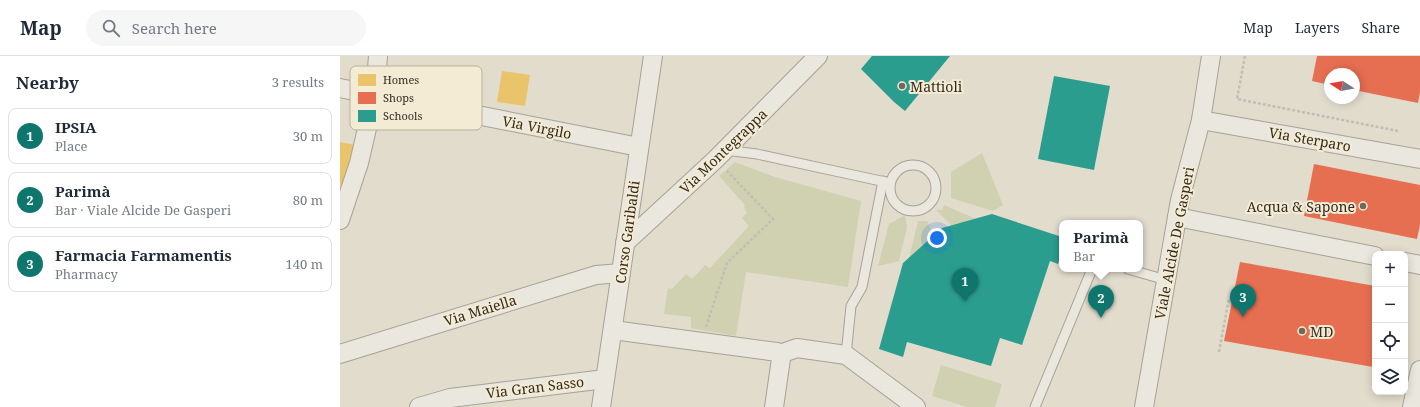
<!DOCTYPE html>
<html lang="en">
<head>
<meta charset="utf-8">
<style>
  :root { --surface:#fff; --page:#f6f6f7; --text:#1f2937; --muted:#747a83; --line:#e0e1e3; --accent:#0f766e }
  body { margin:0; font-family:"Noto Serif",serif; background:var(--page); color:var(--text) }
  .controls { position:absolute; right:12px; bottom:12px; display:grid; overflow:hidden; border-radius:8px; box-shadow:0 2px 10px #0003 }
  .controls button { width:36px; height:36px; display:grid; place-items:center; padding:0; border:0; border-bottom:1px solid var(--line); background:var(--surface); color:var(--text); font:20px sans-serif }
  .compass { position:absolute; left:984px; top:12px; width:36px; height:36px; border-radius:50%; background:var(--surface); box-shadow:0 2px 10px #0003; rotate:281deg }
  .you { position:absolute; left:597px; top:182px; width:14px; height:14px; margin:-10px; border:3px solid #fff; border-radius:50%; background:#1a73e8; box-shadow:0 0 0 6px #1a73e833 }
  .badge { display:grid; place-items:center; width:26px; height:26px; border-radius:50%; background:var(--accent); color:#fff; font-size:13px; font-weight:700 }
  .pin { position:absolute; translate:-50% -33px; filter:drop-shadow(0 1px 2px #0008) }
  .pin::after { content:''; position:absolute; top:21px; width:14px; height:12px; background:inherit; clip-path:polygon(0 0,100% 0,50% 100%) }
  .popup { position:absolute; left:719px; top:164px; width:84px; height:52px; box-sizing:border-box; display:grid; place-content:center; border-radius:8px; background:var(--surface); filter:drop-shadow(0 1px 3px #0005); font-size:13px; white-space:nowrap; color:var(--muted) }
  .popup b { font-size:15px; color:var(--text) }
  .popup::after { content:''; position:absolute; left:50%; top:100%; margin-left:-8px; border:8px solid transparent; border-top-color:var(--surface) }
  .list { margin:0; padding:0; list-style:none }
  h2 { display:flex; justify-content:space-between; align-items:center; height:52px; margin:0; padding:0 16px; font-size:17px }
  h2 small { font-size:13px; font-weight:400; color:var(--muted) }
  .list li { display:grid; grid-template-columns:26px 1fr auto; gap:12px; align-items:center; box-sizing:border-box; height:56px; margin:0 8px 8px; padding:0 8px; border:1px solid var(--line); border-radius:8px }
  .list b { display:block; font-size:15px; white-space:nowrap }
  .list p { margin:0; font-size:13px; white-space:nowrap; color:var(--muted) }
  .list em { font-size:13px; font-style:normal; color:var(--muted) }
  .icon { flex:none; width:22px; height:22px; fill:none; stroke:currentColor; stroke-width:2; stroke-linecap:round; stroke-linejoin:round }
  .map { position:relative; flex:none; width:1080px; height:351px; overflow:hidden }
  header { display:flex; align-items:center; gap:24px; box-sizing:border-box; height:56px; padding:0 20px; background:var(--surface); border-bottom:1px solid var(--line) }
  header strong { font-size:19px }
  nav { display:flex; gap:22px; margin-inline-start:auto; font-size:14px }
  .search { width:280px; height:36px; background:var(--page); display:flex; align-items:center; gap:10px; box-sizing:border-box; padding:0 14px; border-radius:22px; color:var(--muted); font-size:15px }
  main { display:flex }
  aside { flex:1; background:var(--surface) }
  .map>svg:first-child { display:block }
  .green { fill:#d0d1b0 }
  .homes { fill:#e9c46a }
  .shops { fill:#e76f51 }
  .schools { fill:#2a9d8f }
  .lines { fill:none; stroke-linecap:round; stroke-linejoin:round }
  .lane-casing { stroke:#a7a196; stroke-width:11 }
  .street-casing { stroke:#a7a196; stroke-width:20 }
  .path { stroke:#c3beb5; stroke-width:2.5; stroke-dasharray:3 2; stroke-linecap:butt }
  .lane { stroke:#eae7de; stroke-width:9 }
  .street { stroke:#eae7de; stroke-width:18 }
  .poi-dot { fill:#72685c; stroke:#f3ebd3; stroke-width:1.5 }
  .labels { text-anchor:middle; dominant-baseline:central; stroke-width:4; stroke-linejoin:round; paint-order:stroke }
  .poi-label { font-size:14px; fill:#352a1f; stroke:#f3ebd3; text-anchor:start }
  .street-label { font-size:14px; fill:#352a1f; stroke:#f3ebd3 }
  .key { fill:#f3ebd3; stroke:#bab19d; stroke-width:1 }
  .key-label { font-size:11px; fill:#352a1f }
</style>
</head>
<body>
<header>
<strong>Map</strong>
<div class="search"><svg class="icon" aria-label="search" viewBox="0 0 24 24"><circle cx="10" cy="10" r="6"/><path d="M15 15l6 6"/></svg>Search here</div>
<nav><a>Map</a><a>Layers</a><a>Share</a></nav>
</header>
<main>
<aside>
<h2>Nearby<small>3 results</small></h2>
<ul class="list">
<li><span class="badge">1</span><div><b>IPSIA</b><p>Place</p></div><em>30 m</em></li>
<li><span class="badge">2</span><div><b>Parimà</b><p>Bar · Viale Alcide De Gasperi</p></div><em>80 m</em></li>
<li><span class="badge">3</span><div><b>Farmacia Farmamentis</b><p>Pharmacy</p></div><em>140 m</em></li>
</ul>
</aside>
<div class="map">
<svg width="1080" height="351" viewBox="0 0 1080 351">
  <rect width="100%" height="100%" fill="#e2dccd"/>
  <g class="green">
    <polygon points="642,97 663,149 653,155 611,142 611,116"/>
    <polygon points="395,106 435,121 521,145 508,231 406,216 396,280 351,272 351,261 324,258 328,232 332,233 346,218 352,223 365,209 370,212 409,170 402,162 407,157 404,151 405,149 379,120"/>
    <polygon points="604,149 636,163 612,170 596,154 602,154"/>
    <polygon points="565,159 567,171 559,205 538,210 549,168"/>
    <polygon points="578,165 587,165 594,180 569,202"/>
    <polygon points="601,309 662,328 655,351 627,351 592,340"/>
  </g>
  <g class="homes">
    <polygon points="162,15 190,19 185,50 157,46"/>
    <polygon points="0,86 16,89 2,132 0,131"/>
  </g>
  <g class="shops">
    <polygon points="977,0 1080,0 1080,36 1078,47 1014,34 1014,18 990,18 990,29 972,25"/>
    <polygon points="974,108 1080,129 1080,169 1077,183 964,160"/>
    <polygon points="900,206 1035,230 1035,301 1033,311 884,285"/>
  </g>
  <g class="schools">
    <polygon points="532,0 610,0 565,55 554,46 521,13"/>
    <polygon points="714,20 770,30 754,114 698,103"/>
    <polygon points="652,158 722,181 722,196 718,208 710,205 682,289 660,282 651,310 567,286 563,301 539,293 563,207 602,172"/>
  </g>
  <g class="lines">
    <g class="lane-casing">
      <g id="lane">
        <polyline points="385,94 417,98 550,127"/>
        <circle cx="573" cy="132" r="23"/>
        <polyline points="788,213 826,224"/>
        <polyline points="506,299 511,250 522,231 543,125"/>
        <polyline points="695,351 752,213"/>
      </g>
    </g>
    <g class="street-casing">
      <g id="street">
        <polyline points="0,32 299,91"/>
        <polyline points="861,64 1080,103"/>
        <polyline points="837,161 1035,200"/>
        <polyline points="0,164 19,107 35,38 38,0"/>
        <polyline points="285,187 375,104 478,0"/>
        <polyline points="1065,206 1080,209"/>
        <polyline points="273,274 437,296 440,298"/>
        <polyline points="0,298 256,219 281,217"/>
        <polyline points="440,298 457,292 506,299 576,351"/>
        <polyline points="79,351 110,342 265,323"/>
        <polyline points="261,351 313,0"/>
        <polyline points="434,351 441,303 440,298"/>
        <polyline points="804,351 840,144 861,64 871,0"/>
        <polyline points="1072,351 1080,314"/>
      </g>
    </g>
    <g class="path">
      <polyline points="905,0 897,43 1058,75"/>
      <polyline points="366,271 387,207 433,163 386,114"/>
      <polyline points="879,296 889,242"/>
    </g>
    <use href="#lane" class="lane"/>
    <use href="#street" class="street"/>
  </g>
  <g class="poi-dot">
    <circle cx="562" cy="30" r="4"/>
    <circle cx="1023" cy="150" r="4"/>
    <circle cx="962" cy="275" r="4"/>
  </g>
  <g class="labels">
    <g class="poi-label">
      <text x="570" y="30">Mattioli</text>
      <text x="1015" y="150" text-anchor="end">Acqua &amp; Sapone</text>
      <text x="970" y="275">MD</text>
    </g>
    <g class="street-label">
      <text transform="translate(197 71) rotate(11)">Via Virgilo</text>
      <text transform="translate(970 83) rotate(10)">Via Sterparo</text>
      <text transform="translate(383 95) rotate(-44)">Via Montegrappa</text>
      <text transform="translate(287 176) rotate(-82)">Corso Garibaldi</text>
      <text transform="translate(834 187) rotate(-79)">Viale Alcide De Gasperi</text>
      <text transform="translate(140 254) rotate(-17)">Via Maiella</text>
      <text transform="translate(195 331) rotate(-7)">Via Gran Sasso</text>
    </g>
  </g>
  <rect x="10" y="10" width="132" height="64" rx="6" class="key"/>
  <rect x="18" y="18" width="18" height="12" fill="#e9c46a"/>
  <rect x="18" y="36" width="18" height="12" fill="#e76f51"/>
  <rect x="18" y="54" width="18" height="12" fill="#2a9d8f"/>
  <g class="key-label">
    <text x="43" y="28">Homes</text>
    <text x="43" y="46">Shops</text>
    <text x="43" y="64">Schools</text>
  </g>
</svg>
<div class="controls">
<button>+</button>
<button>−</button>
<button><svg class="icon" aria-label="locate" viewBox="0 0 24 24"><circle cx="12" cy="12" r="6"/><path d="M12 2v4M12 18v4M2 12h4M18 12h4"/></svg></button>
<button><svg class="icon" aria-label="layers" viewBox="0 0 24 24"><path d="M12 4l9 5-9 5-9-5zM3 14l9 5 9-5"/></svg></button>
</div>
<svg class="compass" viewBox="-18 -18 36 36"><path d="M0-13l5 13h-10z" fill="#e53935"/><path d="M0 13l5-13h-10z" fill="#747a83"/></svg>
<div class="you"></div>
<div class="pin badge" style="left:625px;top:245px">1</div>
<div class="pin badge" style="left:761px;top:262px">2</div>
<div class="popup"><b>Parimà</b>Bar</div>
<div class="pin badge" style="left:903px;top:261px">3</div>
</div>
</main>
</body>
</html>
